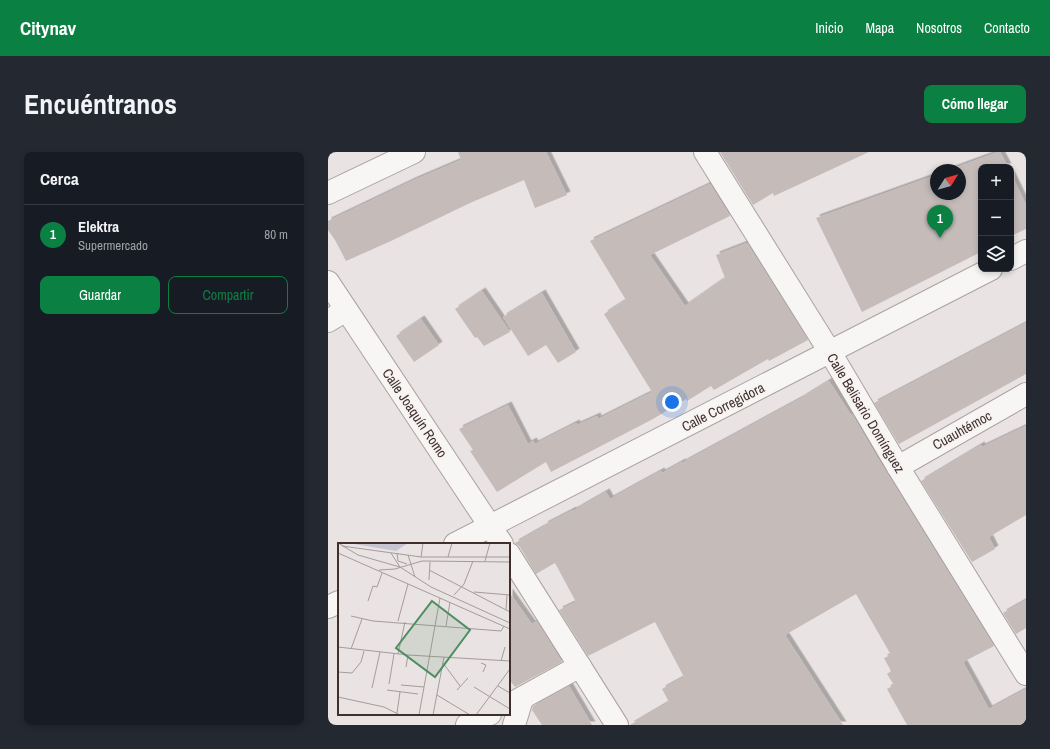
<!DOCTYPE html>
<html lang="es">
<head>
<meta charset="utf-8">
<style>
  :root { --surface:#171b24; --page:#242831; --text:#f1f3f6; --muted:#9ea1a6; --line:#363941; --accent:#0b8043 }
  body { margin:0; font-family:"Archivo Narrow",sans-serif; background:var(--page); color:var(--text) }
  .controls { position:absolute; right:12px; top:12px; display:grid; overflow:hidden; border-radius:8px; box-shadow:0 2px 6px #0003 }
  .controls button { width:36px; height:36px; display:grid; place-items:center; padding:0; border:0; border-bottom:1px solid var(--line); background:var(--surface); color:var(--text); font:20px sans-serif }
  .compass { position:absolute; left:602px; top:12px; width:36px; height:36px; border-radius:50%; background:var(--surface); box-shadow:0 2px 6px #0003; rotate:53deg }
  .you { position:absolute; left:344px; top:250px; width:14px; height:14px; margin:-10px; border:3px solid #fff; border-radius:50%; background:#1a73e8; box-shadow:0 0 0 6px #1a73e833 }
  .badge { display:grid; place-items:center; width:26px; height:26px; border-radius:50%; background:var(--accent); color:#fff; font-size:13px; font-weight:700 }
  .pin { position:absolute; translate:-50% -33px; filter:drop-shadow(0 1px 2px #0008) }
  .pin::after { content:''; position:absolute; top:21px; width:14px; height:12px; background:inherit; clip-path:polygon(0 0,100% 0,50% 100%) }
  .list { margin:0; padding:0; list-style:none }
  h2 { display:flex; justify-content:space-between; align-items:center; height:52px; margin:0; padding:0 16px; font-size:17px }
  h2 small { font-size:13px; font-weight:400; color:var(--muted) }
  .list li { display:grid; grid-template-columns:26px 1fr auto; gap:12px; align-items:center; box-sizing:border-box; height:60px; padding:0 16px; border-top:1px solid var(--line) }
  .list b { display:block; font-size:15px; white-space:nowrap }
  .list p { margin:0; font-size:13px; white-space:nowrap; color:var(--muted) }
  .list em { font-size:13px; font-style:normal; color:var(--muted) }
  .actions { display:flex; gap:8px; padding:12px 16px }
  .actions a { flex:1; padding:9px 0; border:1px solid var(--accent); border-radius:8px; text-align:center; font-size:14px; color:var(--accent) }
  .actions .main { background:var(--accent); color:#fff }
  .icon { flex:none; width:22px; height:22px; fill:none; stroke:currentColor; stroke-width:2; stroke-linecap:round; stroke-linejoin:round }
  .map { position:relative; flex:none; width:698px; height:573px; overflow:hidden; border-radius:8px }
  header { display:flex; align-items:center; gap:24px; box-sizing:border-box; height:56px; padding:0 20px; background:var(--accent); color:#fff }
  header strong { font-size:19px }
  nav { display:flex; gap:22px; margin-inline-start:auto; font-size:14px }
  .intro { display:flex; align-items:center; justify-content:space-between; box-sizing:border-box; height:96px; padding:0 24px }
  h1 { margin:0; font-size:28px }
  .button { padding:10px 18px; border-radius:8px; background:var(--accent); color:#fff; font-size:14px; font-weight:700 }
  main { display:flex; gap:24px; padding:0 24px }
  aside { flex:1; background:var(--surface); border-radius:8px; box-shadow:0 2px 6px #0003 }
  .map>svg:first-child { display:block }
  .building { fill:#c5bcba; filter:url(#shadow) }
  .lines { fill:none; stroke-linecap:round; stroke-linejoin:round }
  .minor-casing { stroke:#aca3a1; stroke-width:24 }
  .tertiary-casing { stroke:#aca3a1; stroke-width:24 }
  .minor { stroke:#f8f5f5; stroke-width:22 }
  .tertiary { stroke:#f8f5f5; stroke-width:22 }
  .labels { text-anchor:middle; dominant-baseline:central; stroke-width:4; stroke-linejoin:round; paint-order:stroke }
  .street-label { font-size:14px; fill:#3f302c; stroke:#f7f3f2 }
  .inset-road { fill:none; stroke:#a59b9a; stroke-width:1 }
  .view { fill:#4e8e61; fill-opacity:0.15; stroke:#4e8e61; stroke-width:2 }
  .inset-edge { fill:none; stroke:#3f302c; stroke-width:2 }
</style>
</head>
<body>
<header>
<strong>Citynav</strong>
<nav><a>Inicio</a><a>Mapa</a><a>Nosotros</a><a>Contacto</a></nav>
</header>
<div class="intro"><h1>Encuéntranos</h1><a class="button">Cómo llegar</a></div>
<main>
<aside>
<h2>Cerca<small></small></h2>
<ul class="list">
<li><span class="badge">1</span><div><b>Elektra</b><p>Supermercado</p></div><em>80 m</em></li>
</ul>
<div class="actions"><a class="main">Guardar</a><a>Compartir</a></div>
</aside>
<div class="map">
<svg width="698" height="573" viewBox="0 0 698 573">
  <defs>
    <filter id="shadow"><feDropShadow dx="3.5" dy="-3.5" stdDeviation="0" flood-color="#0004"/></filter>
  </defs>
  <rect width="100%" height="100%" fill="#e9e3e3"/>
  <g class="building">
    <polygon points="130,0 218,0 239,43 207,56 196,28 142,51 63,89 18,109 7,88 0,78 0,69 86,28 133,8"/>
    <polygon points="392,0 541,0 446,44 445,41 425,53"/>
    <polygon points="670,0 672,0 680,15 653,15 653,100 534,160 488,66 608,23 608,42 632,42 632,18 621,18"/>
    <polygon points="683,22 698,53 698,77 683,84"/>
    <polygon points="382,32 402,64 322,103 357,154 397,126 388,103 419,91 480,188 441,209 440,207 386,238 383,234 359,249 358,247 325,267 223,320 218,310 169,340 142,299 145,298 131,277 180,253 200,292 205,289 207,292 248,271 249,273 269,264 270,267 324,240 276,162 298,148 262,89"/>
    <polygon points="154,139 182,180 156,194 149,185 147,186 127,157"/>
    <polygon points="214,141 248,200 230,211 218,193 200,204 175,165"/>
    <polygon points="93,167 111,193 86,210 68,184"/>
    <polygon points="698,171 698,222 571,292 546,251"/>
    <polygon points="501,229 523,263 524,262 549,305 666,494 635,510 661,557 698,537 698,573 579,573 559,537 566,533 559,522 563,519 556,506 563,503 528,442 457,483 515,573 302,573 341,550 334,537 356,525 327,470 260,504 231,458 248,450 227,411 208,422 192,395 187,391 217,374 216,373 245,358 245,359 278,340 282,347 333,319 334,321 354,310 354,311 472,247"/>
    <polygon points="698,274 698,363 661,385 667,397 644,410 593,329 653,293 654,295"/>
    <polygon points="181,440 204,472 209,469 234,510 187,535 181,527"/>
    <polygon points="698,448 698,476 688,482 675,461"/>
    <polygon points="241,534 264,573 214,573 204,558 205,554"/>
  </g>
  <g class="lines">
    <g class="minor-casing">
      <g id="minor">
        <polyline points="377,0 502,200 570,315 698,522"/>
        <polyline points="0,41 86,0"/>
        <polyline points="0,130 174,392"/>
        <polyline points="0,169 18,158"/>
        <polyline points="570,315 698,242"/>
        <polyline points="181,402 289,573"/>
        <polyline points="181,553 252,514"/>
        <polyline points="139,573 162,562"/>
        <polyline points="186,573 194,547"/>
      </g>
    </g>
    <g class="tertiary-casing">
      <g id="tertiary">
        <polyline points="683,107 698,99"/>
        <polyline points="127,392 663,117"/>
        <polyline points="0,455 11,450"/>
      </g>
    </g>
    <use href="#minor" class="minor"/>
    <use href="#tertiary" class="tertiary"/>
  </g>
  <g class="labels">
    <g class="street-label">
      <text transform="translate(395 255) rotate(-27)">Calle Corregidora</text>
      <text transform="translate(87 261) rotate(56)">Calle Joaquín Romo</text>
      <text transform="translate(538 261) rotate(59)">Calle Belisario Domínguez</text>
      <text transform="translate(634 278) rotate(-29)">Cuauhtémoc</text>
    </g>
  </g>
  <g transform="translate(10 391)">
    <rect width="172" height="172" fill="#e9e3e3"/>
    <path d="M10,0h60l-12,8z" fill="#c8c5d2"/>
    <path class="inset-road" d="M0,0l20,12 42,12 31,20 79,36M4,3l79,11h89M0,10l172,76M53,10l9,14M59,10l1,8 9,3M70,12l7,22M83,14l2,-14M110,14l4,-14M147,18l5,-18M41,27l16,-1 27,-8 88,1M91,27l81,42M91,37l1,-18M136,49l36,3M116,52l10,-11 9,-23M30,58l5,-15 4,1 5,-14M168,67l1,-15M13,73l22,5 128,10 3,-5M60,78l10,-37M108,83l4,-24M0,104l70,8 102,6M13,106l11,-30M60,111l7,-32M163,118l4,-14M105,120l17,23M143,120l5,2 -3,7M68,124l2,-12M0,129l14,1 9,-11 3,-11M51,141l5,-30M63,142l23,2M160,143l12,7M136,144l36,22M34,145l8,-36M49,147l31,4M119,147l11,-12M99,152l33,20M0,154l46,10 16,8M59,170l3,-21M81,172l21,-117M95,172l11,-58M138,172l34,-46"/>
    <path class="view" d="M94,58l38,29 -35,47 -39,-29z"/>
    <rect width="172" height="172" class="inset-edge"/>
  </g>
</svg>
<div class="controls">
<button>+</button>
<button>−</button>
<button><svg class="icon" aria-label="layers" viewBox="0 0 24 24"><path d="M12 4l9 5-9 5-9-5zM3 14l9 5 9-5"/></svg></button>
</div>
<svg class="compass" viewBox="-18 -18 36 36"><path d="M0-13l5 13h-10z" fill="#e53935"/><path d="M0 13l5-13h-10z" fill="#9ea1a6"/></svg>
<div class="you"></div>
<div class="pin badge" style="left:612px;top:86px">1</div>
</div>
</main>
</body>
</html>
